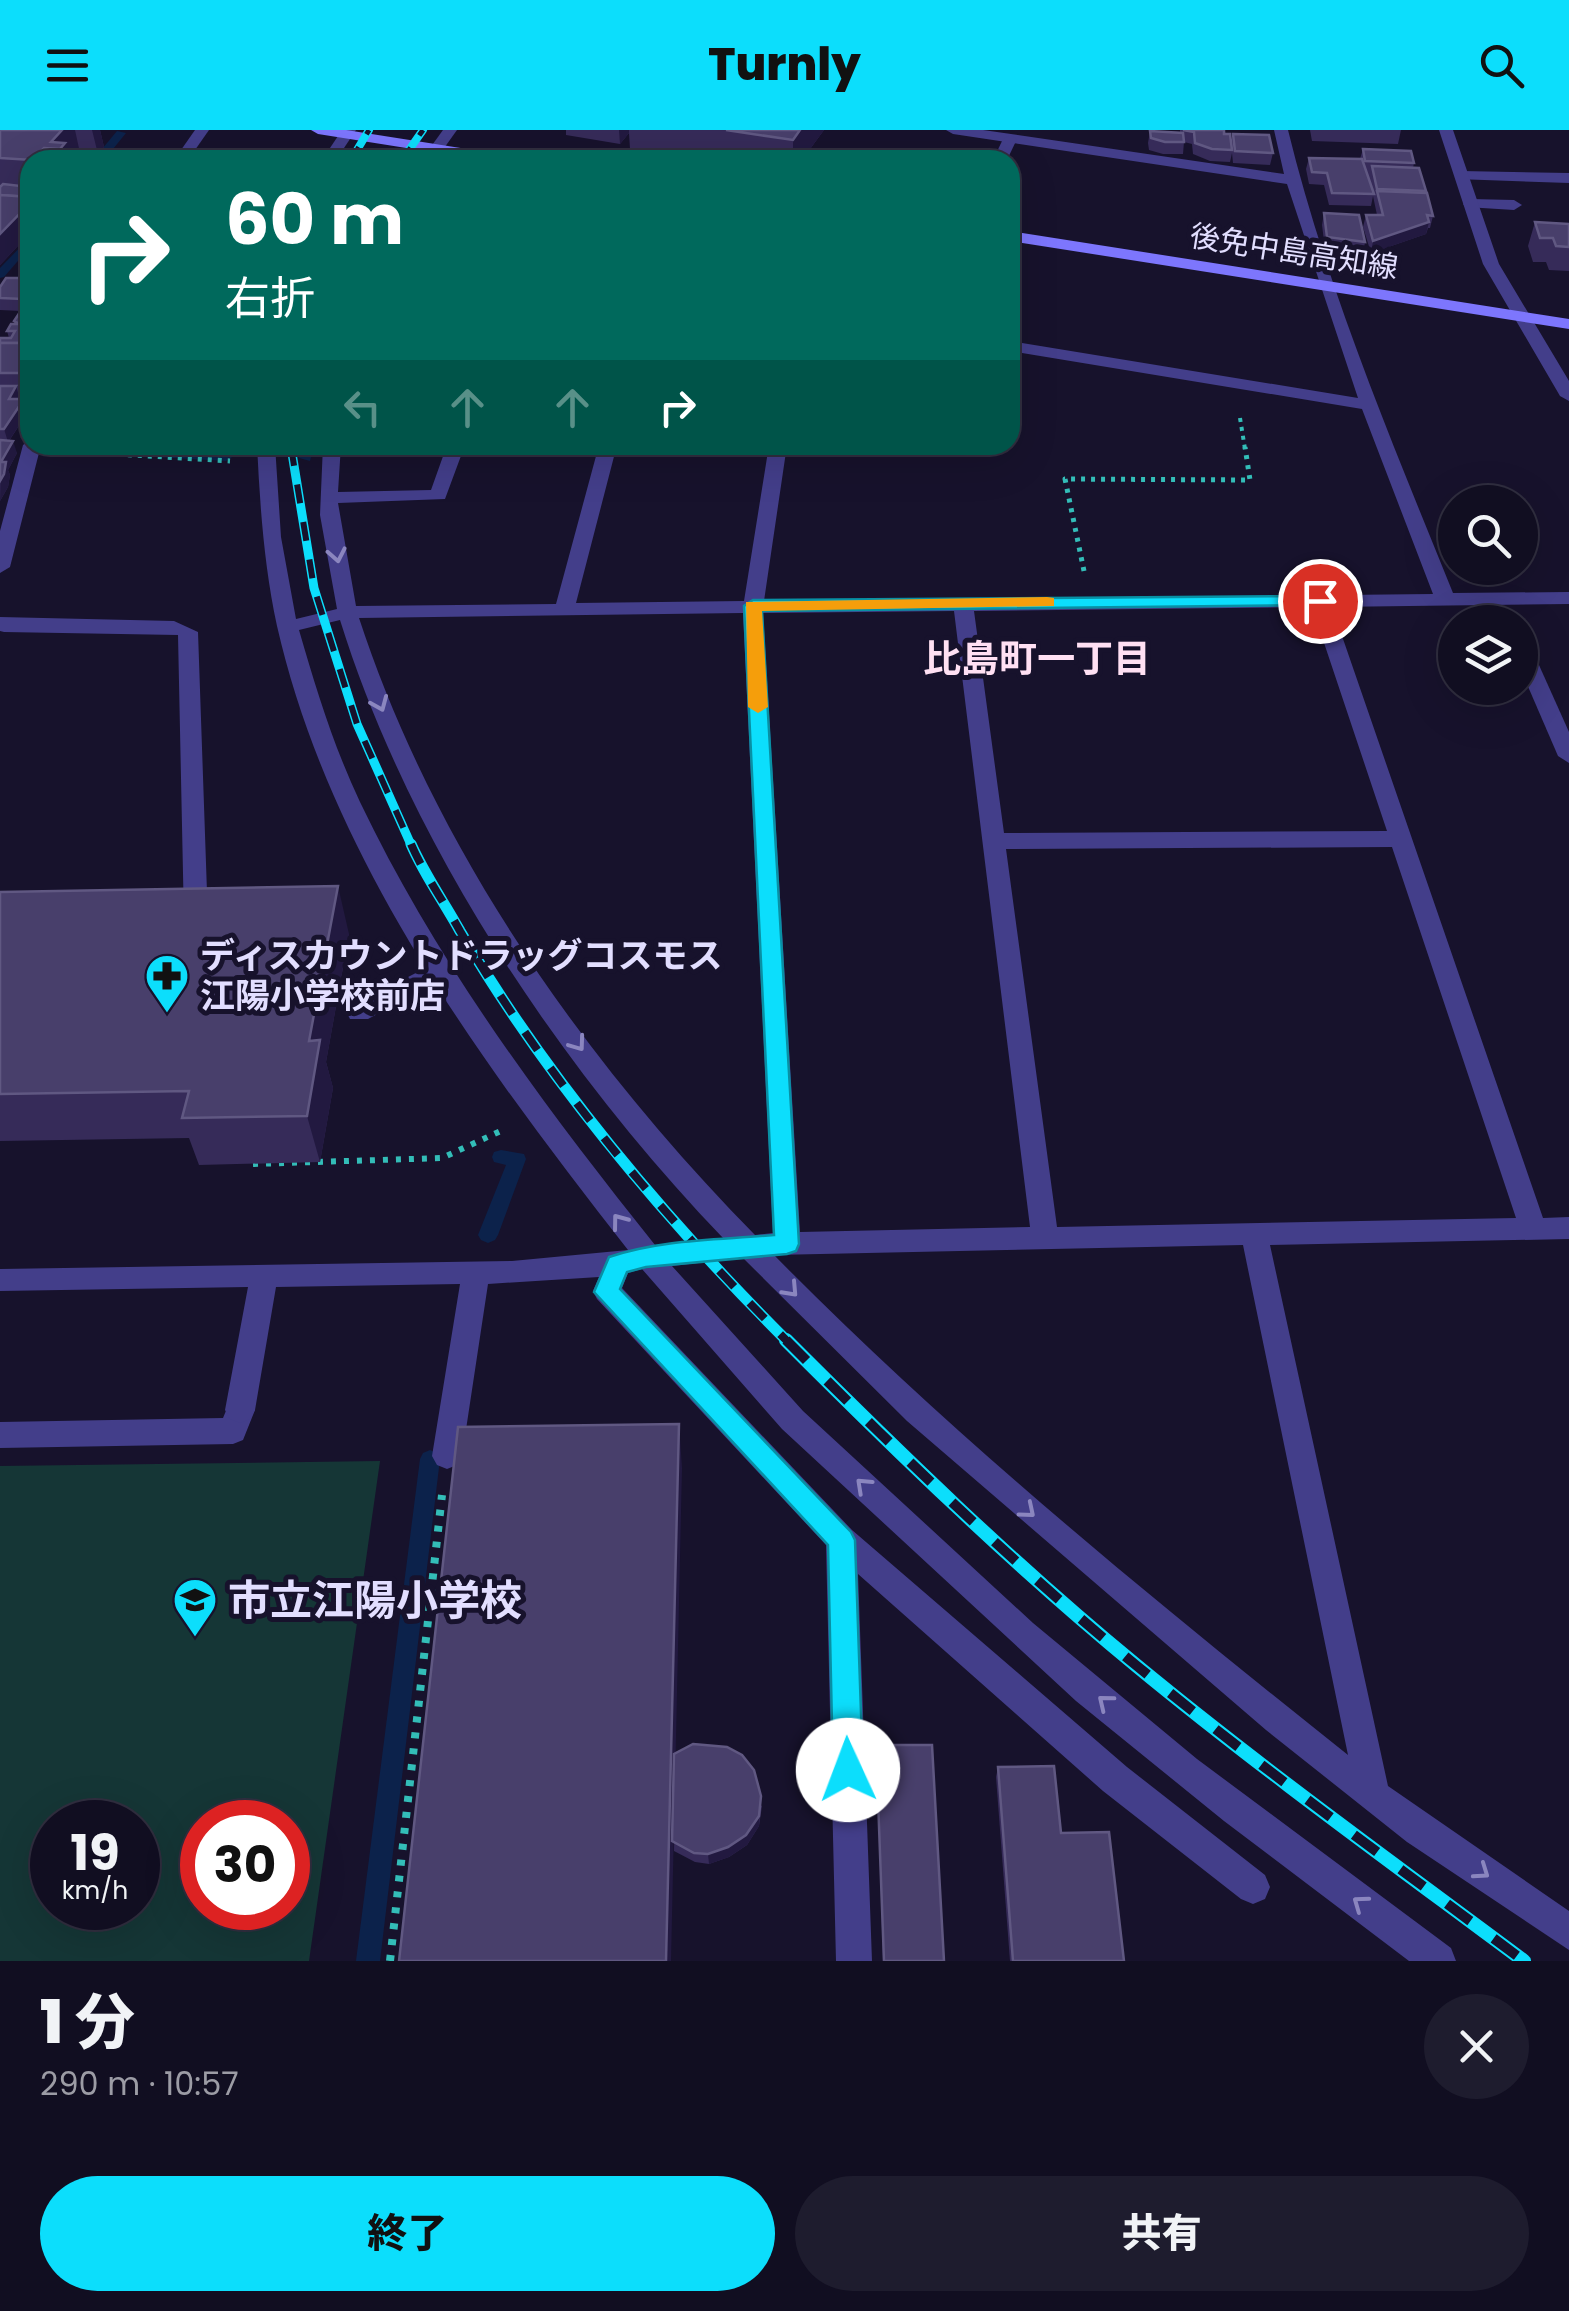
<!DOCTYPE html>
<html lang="ja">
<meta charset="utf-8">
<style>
body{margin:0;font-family:Poppins,"Noto Sans JP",sans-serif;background:#1e1c2e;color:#f1f3f6;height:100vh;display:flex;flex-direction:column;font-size:38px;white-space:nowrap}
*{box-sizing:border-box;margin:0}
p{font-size:32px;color:#9c9ca5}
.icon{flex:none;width:55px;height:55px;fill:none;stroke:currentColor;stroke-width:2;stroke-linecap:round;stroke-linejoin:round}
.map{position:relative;height:1831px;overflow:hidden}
.sheet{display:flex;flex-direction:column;background:#110e21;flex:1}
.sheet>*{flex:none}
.top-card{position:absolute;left:20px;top:20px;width:1000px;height:305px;border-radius:30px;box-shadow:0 10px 40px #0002,0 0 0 2px #302e3f;background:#00695c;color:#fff;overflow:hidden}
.controls{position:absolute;left:1438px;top:355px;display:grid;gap:20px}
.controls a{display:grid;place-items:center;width:100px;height:100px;border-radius:50%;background:#110e21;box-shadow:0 10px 40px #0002,0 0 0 2px #302e3f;font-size:50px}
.speed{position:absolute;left:30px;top:1670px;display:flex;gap:20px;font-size:50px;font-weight:700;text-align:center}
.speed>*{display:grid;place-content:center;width:130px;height:130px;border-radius:50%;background:#110e21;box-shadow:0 10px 40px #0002,0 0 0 2px #302e3f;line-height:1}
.speed small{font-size:25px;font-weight:400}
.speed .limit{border:15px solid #d22;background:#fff;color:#111}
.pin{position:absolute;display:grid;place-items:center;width:85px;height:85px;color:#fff;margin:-42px;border:5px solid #fff;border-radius:50%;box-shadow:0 2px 10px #0007}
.me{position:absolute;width:110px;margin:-55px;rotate:358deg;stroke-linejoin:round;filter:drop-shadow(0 0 8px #0008)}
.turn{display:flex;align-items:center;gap:35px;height:210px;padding:0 40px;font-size:45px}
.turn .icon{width:130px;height:130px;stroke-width:2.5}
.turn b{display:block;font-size:70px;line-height:85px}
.lanes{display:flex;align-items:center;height:95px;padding:0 40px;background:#0003;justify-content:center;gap:50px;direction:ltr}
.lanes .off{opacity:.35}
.round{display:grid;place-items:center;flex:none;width:105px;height:105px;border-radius:52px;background:#1e1c2e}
.overview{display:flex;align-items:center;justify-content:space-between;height:170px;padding:0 40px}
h1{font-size:60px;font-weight:800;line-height:75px}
.primary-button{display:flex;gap:20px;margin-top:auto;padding:20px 40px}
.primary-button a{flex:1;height:115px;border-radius:60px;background:#0cdefc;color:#111;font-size:40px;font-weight:800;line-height:115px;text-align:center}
.primary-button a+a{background:#1e1c2e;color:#f1f3f6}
header{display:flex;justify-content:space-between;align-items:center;height:130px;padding:0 40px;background:#0cdefc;color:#111;font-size:45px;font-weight:800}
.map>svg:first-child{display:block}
.green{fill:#153636;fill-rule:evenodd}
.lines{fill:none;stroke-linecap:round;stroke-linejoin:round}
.stream{fill:#0c224b;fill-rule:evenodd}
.path-far3{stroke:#33bdb8;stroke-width:4;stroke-dasharray:4 5;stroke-linecap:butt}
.path-far2{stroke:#33bdb8;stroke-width:5;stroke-dasharray:4 6;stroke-linecap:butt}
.path-far1{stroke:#33bdb8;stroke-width:6;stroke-dasharray:5 8;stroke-linecap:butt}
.path{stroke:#33bdb8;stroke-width:8;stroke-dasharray:6 10;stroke-linecap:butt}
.service{fill:#433e8a;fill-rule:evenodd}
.minor{fill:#433e8a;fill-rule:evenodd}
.tertiary{fill:#433e8a;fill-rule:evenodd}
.secondary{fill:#7d76fd;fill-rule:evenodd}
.rail-far3-casing{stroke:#0cdefc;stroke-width:8}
.rail-far2-casing{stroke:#0cdefc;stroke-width:9}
.rail-far1-casing{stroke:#0cdefc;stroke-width:11}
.rail-casing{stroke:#0cdefc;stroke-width:14}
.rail-far3{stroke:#17122c;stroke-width:5;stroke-dasharray:15;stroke-linecap:butt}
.rail-far2{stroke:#17122c;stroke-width:6;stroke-dasharray:19;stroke-linecap:butt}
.rail-far1{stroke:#17122c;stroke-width:8;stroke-dasharray:22;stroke-linecap:butt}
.rail{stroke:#17122c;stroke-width:10;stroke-dasharray:29;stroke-linecap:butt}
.wall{fill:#362b59}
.shaded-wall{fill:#221940}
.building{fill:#483f6b;stroke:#605882;stroke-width:2.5}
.oneway{stroke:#8b86bf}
.route{fill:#0cdefc;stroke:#0890a4;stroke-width:2.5}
.slow{fill:#f59e0b}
.labels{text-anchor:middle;stroke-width:10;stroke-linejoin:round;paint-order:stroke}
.far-street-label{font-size:30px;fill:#e2deff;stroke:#17122c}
.poi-label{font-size:35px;font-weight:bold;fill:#e2deff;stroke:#17122c;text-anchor:start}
.neighbourhood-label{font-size:38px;font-weight:bold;fill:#ffe0f3;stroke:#17122c}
.near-poi-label{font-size:42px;font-weight:bold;fill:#e2deff;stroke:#17122c;text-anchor:start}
</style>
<header><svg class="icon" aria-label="menu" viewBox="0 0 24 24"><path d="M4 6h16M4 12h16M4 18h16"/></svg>Turnly<svg class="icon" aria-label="search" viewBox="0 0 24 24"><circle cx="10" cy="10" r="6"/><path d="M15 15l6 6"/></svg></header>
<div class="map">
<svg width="1569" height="1831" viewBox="0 0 1569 1831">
<rect width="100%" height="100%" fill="#17122c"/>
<path class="green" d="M380 1331 309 1831H0V1336ZM52 1692H138V1778H52ZM202 1692H288V1778H202Z"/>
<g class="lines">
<g class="stream">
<polygon points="117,1 126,3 104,30 93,30"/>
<polygon points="30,107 30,117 4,147 0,148 0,138"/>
<polygon points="63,315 226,323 232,327 226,331 68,322 63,321"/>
<polygon points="302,315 314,315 310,331 299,328"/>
<polygon points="501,1020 524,1024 526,1029 498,1105 495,1110 488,1113 481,1110 478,1105 506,1035 494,1032 492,1027 494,1022"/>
<polygon points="430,1320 437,1323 440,1329 380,1831 356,1831 420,1329 423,1323"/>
</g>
<polyline class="path-far3" points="1240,288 1245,319"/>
<g class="path-far2">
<polyline points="68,321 230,331"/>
<polyline points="1084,441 1065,349 1250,350 1245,317"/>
</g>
<polyline class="path-far1" points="253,1034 442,1028 505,999"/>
<polyline class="path" points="390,1831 442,1365"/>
<g class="service">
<polygon points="1471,69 1514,70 1522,75 1514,80 1466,77 1463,74"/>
<polygon points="439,831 451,840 448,846 368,889 350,889 347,883 350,877"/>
<polygon points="240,1267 250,1271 255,1280 243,1310 233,1314 0,1318 0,1292 223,1288 230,1271"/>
</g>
<g class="minor">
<polygon points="195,0 209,0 188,30 174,30"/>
<polygon points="342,0 356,0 336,30 322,30"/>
<polygon points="443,0 457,0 442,21 432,21 430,18"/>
<path d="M946 0H983L1284 44 1274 0H1288C1327 159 1392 312 1453 463L1569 462V474L1332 477 1543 1088 1569 1087V1109L1270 1115 1388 1656 1569 1781V1820L1407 1712 1266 1600 907 1291 743 1128 672 1136 803 1281 1033 1493 1197 1629 1451 1818 1456 1831H1409L1224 1691 1076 1571 782 1299 642 1139 628 1143 622 1158 852 1400 1127 1637 1265 1745 1270 1757 1265 1769 1253 1774 1241 1769 1103 1661 858 1444 872 1831H836L826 1415 597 1169 593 1161 599 1147 488 1154 462 1326 457 1335 447 1339 437 1335 432 1326 460 1154 276 1157 255 1280 250 1289 240 1293 230 1289 225 1280 248 1157 0 1161V1139L512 1131 628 1120C483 935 330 729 277 496 264 436 260 376 257 315H275L281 407 296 489 337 479 320 385 323 315H341L338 362 431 360 447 315H465L445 369 338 373 356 476 556 474 599 315H617L576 473 744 471 769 315H787L764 471 1433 464 1362 279 1010 221V211L1358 268 1287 54 953 4ZM1312 477 1387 701 1004 703 974 481ZM954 481 1030 1097 800 1102 763 483ZM743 483 773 1103 755 1105C585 932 435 720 359 488ZM340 490C410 715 561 939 723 1108L655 1115C544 976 437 833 360 672 334 617 316 559 299 500ZM1392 717 1516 1088 1057 1097 1006 719ZM1243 1115 1348 1625C1150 1467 952 1306 774 1125Z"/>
<polygon points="1461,41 1569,43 1569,53 1456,49 1456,43"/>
<polygon points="30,310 30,315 41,315 10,437 0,443 0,401 23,315"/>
<polygon points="0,487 174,491 198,502 208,791 204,797 188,797 184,791 178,505 4,502 0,501"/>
<polygon points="1520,509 1530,515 1569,602 1569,633 1558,626 1520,538"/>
</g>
<g class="tertiary">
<polygon points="1439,0 1453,0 1499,134 1569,251 1569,271 1560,266 1483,134"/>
<polygon points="1010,5 1017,9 1007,30 993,30 1003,9"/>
</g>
<g class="secondary">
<polygon points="311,0 346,0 511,26 518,30 482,30 318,4"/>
<polygon points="1010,101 1569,189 1569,199 1010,111"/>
</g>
<defs>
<g id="rail-far3">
<polyline points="351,30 369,0"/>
<polyline points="402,30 423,0"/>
<polyline points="291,315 292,319"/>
</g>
<polyline id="rail-far2" points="291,317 314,458 357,594 412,717"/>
<path id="rail-far1" d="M411 714C424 744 444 772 460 801 549 952 665 1089 789 1213"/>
<path id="rail" d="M786 1210C899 1323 1014 1435 1137 1536 1262 1639 1394 1734 1524 1831"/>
</defs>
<use href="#rail-far3" class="rail-far3-casing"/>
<use href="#rail-far2" class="rail-far2-casing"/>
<use href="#rail-far1" class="rail-far1-casing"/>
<use href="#rail" class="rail-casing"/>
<use href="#rail-far3" class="rail-far3"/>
<use href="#rail-far2" class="rail-far2"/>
<use href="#rail-far1" class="rail-far1"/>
<use href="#rail" class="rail"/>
</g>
<g class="wall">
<polygon points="0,0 100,0 104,17 98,24 80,23 74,30 30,30 30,103 0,135"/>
<polygon points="566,0 824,0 802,30 706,30 630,19 629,3 620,14 566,5"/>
<polygon points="1180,0 1224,0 1231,13 1233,4 1273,23 1270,35 1233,33 1232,23 1230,32 1210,31 1193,24 1192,14 1184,12 1183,24 1163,24 1149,20 1148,13 1150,1 1180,2"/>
<polygon points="1310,0 1401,0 1398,14 1312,11"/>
<polygon points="1363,19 1414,33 1413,38 1426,61 1433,86 1430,98 1428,98 1426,104 1371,123 1363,97 1366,85 1377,85 1373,66 1371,76 1329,75 1324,55 1309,54 1306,39 1309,28 1360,29"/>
<polygon points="1324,83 1365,112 1363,124 1325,119 1322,95"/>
<polygon points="1535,92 1569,94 1569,141 1549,140 1546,132 1533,132 1528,116"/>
<polygon points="30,148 30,268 19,268 28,282 9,311 17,323 8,340 10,345 8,357 0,371 0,208 9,208 7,201 15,194 14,191 21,181 0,180 0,168"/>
<polygon points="0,762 349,804 326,932 333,958 320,1032 199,1035 189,1008 0,1011"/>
<polygon points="682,1338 676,1623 762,1676 759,1696 747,1715 729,1727 709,1734 695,1732 674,1721"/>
<polygon points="876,1615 944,1831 883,1831"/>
<polygon points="998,1637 1061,1703 1124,1831 1010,1831 996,1647"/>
</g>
<g class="shaded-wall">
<polygon points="62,0 75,0 80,23 74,30 63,30 60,19 51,12"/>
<polygon points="92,0 100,0 104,17 98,24"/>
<polygon points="619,0 629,0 629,3 620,14"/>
<polygon points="800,0 824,0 802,30 793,30 793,10"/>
<polygon points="44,18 48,30 32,30"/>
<polygon points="30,73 30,103 0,135 0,104"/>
<polygon points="1429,92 1426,104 1371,123 1373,111"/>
<polygon points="30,157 30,175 26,181 23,169"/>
<polygon points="16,256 20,269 9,269"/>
<polygon points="24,269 28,282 8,312 4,299"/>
<polygon points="13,311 17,323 8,340 10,345 8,357 0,371 1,332"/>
<polygon points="338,756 349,804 326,932 333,958 320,1032 307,986 309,911"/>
<polygon points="679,1294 682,1338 671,1831 666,1831"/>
<polygon points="761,1666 759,1696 747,1715 729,1727 709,1734 708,1724"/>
</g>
<g class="building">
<polygon points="0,0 62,0 51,12 65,13 60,19 44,18 32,30 0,28"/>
<polygon points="726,0 800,0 793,10"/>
<polygon points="1183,0 1224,0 1224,4 1230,4 1232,20 1212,19 1195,13 1194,2"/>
<polygon points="1150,1 1183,3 1184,12 1165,12 1151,8"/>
<polygon points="1233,4 1269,5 1273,23 1235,21"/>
<polygon points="1363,19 1411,21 1414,33 1365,31"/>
<polygon points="1309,28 1362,29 1374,64 1332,63 1327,43 1312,42"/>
<polygon points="1372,36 1419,38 1426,61 1377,59"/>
<polygon points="3,54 30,57 30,67 0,65 0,57"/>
<polygon points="1377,61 1427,63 1433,86 1427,85 1429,92 1373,111 1366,85 1383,85"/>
<polygon points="0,65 30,67 30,73 0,104"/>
<polygon points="1324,83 1359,85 1365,112 1327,107"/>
<polygon points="1535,92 1569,94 1569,117 1556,116 1553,108 1540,108"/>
<polygon points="6,148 30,148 30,157 23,169 0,168 0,157"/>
<polygon points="28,170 30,170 30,213 0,213 0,208 11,208 15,201 7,201 11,194 20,194 14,191"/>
<polygon points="0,213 30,213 29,243 0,243"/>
<polygon points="0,256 16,256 9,269 24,269 4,299 0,299"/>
<polygon points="0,310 13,311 1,332 6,332 4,344 0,351"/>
<polygon points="338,756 309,911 320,910 307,986 182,988 189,961 0,964 0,762"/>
<polygon points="679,1294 666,1831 399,1831 458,1297"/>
<polygon points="693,1614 727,1617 742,1625 754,1640 761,1666 759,1686 746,1705 728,1717 708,1724 694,1723 672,1711 674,1624"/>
<polygon points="876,1615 932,1615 944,1831 884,1831"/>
<polygon points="1054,1636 1061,1703 1109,1702 1124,1831 1013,1831 998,1637"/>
</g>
<defs><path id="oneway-chevron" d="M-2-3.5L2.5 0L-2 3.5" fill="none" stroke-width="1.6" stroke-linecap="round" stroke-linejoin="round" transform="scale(2.5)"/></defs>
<g class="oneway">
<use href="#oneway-chevron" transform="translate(337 425) rotate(79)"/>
<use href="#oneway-chevron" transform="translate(380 574) rotate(67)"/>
<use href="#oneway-chevron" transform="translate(578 914) rotate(54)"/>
<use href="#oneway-chevron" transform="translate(619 1091) rotate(-127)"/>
<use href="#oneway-chevron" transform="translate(791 1160) rotate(47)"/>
<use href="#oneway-chevron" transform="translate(863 1355) rotate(-137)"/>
<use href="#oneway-chevron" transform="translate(1028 1381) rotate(40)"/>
<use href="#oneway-chevron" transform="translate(1105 1572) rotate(-141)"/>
<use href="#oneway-chevron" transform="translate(1482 1742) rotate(35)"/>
<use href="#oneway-chevron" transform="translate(1360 1773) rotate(-144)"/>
</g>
<path class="route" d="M1320 466 1326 467V475L762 481 799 1114 796 1121 787 1124 646 1137 627 1142 620 1159 851 1402 855 1410 863 1640 859 1650 848 1655 838 1650 833 1640 828 1415 594 1162 609 1127C661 1109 720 1110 774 1105L744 476 753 470Z"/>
<polygon class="slow" points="1047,467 1054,468 1054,476 762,481 768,577 758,583 748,577 746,472"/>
<defs>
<symbol id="pharmacy-pin" viewBox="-11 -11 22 30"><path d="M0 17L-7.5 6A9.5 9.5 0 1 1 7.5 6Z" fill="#0cdefc" stroke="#17122c"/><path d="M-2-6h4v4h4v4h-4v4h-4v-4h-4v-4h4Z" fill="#111"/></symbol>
<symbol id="school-pin" viewBox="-11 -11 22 30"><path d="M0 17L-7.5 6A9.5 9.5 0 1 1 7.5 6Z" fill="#0cdefc" stroke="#17122c"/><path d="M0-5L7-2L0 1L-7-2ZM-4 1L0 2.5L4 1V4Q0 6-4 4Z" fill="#111"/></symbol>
</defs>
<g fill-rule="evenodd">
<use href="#pharmacy-pin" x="142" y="821" width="50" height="68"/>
<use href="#school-pin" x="170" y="1445" width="50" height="68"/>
</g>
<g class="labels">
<g class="far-street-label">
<text transform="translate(1294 122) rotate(9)" y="10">後免中島高知線</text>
</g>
<g class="poi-label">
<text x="200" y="838">ディスカウントドラッグコスモス<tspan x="200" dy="40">江陽小学校前店</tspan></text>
</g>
<g class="neighbourhood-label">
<text x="1037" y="542">比島町一丁目</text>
</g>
<g class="near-poi-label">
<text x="228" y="1485">市立江陽小学校</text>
</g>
</g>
</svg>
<div class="controls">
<a><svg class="icon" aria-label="search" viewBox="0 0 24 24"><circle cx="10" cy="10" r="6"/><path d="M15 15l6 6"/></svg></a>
<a><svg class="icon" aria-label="layers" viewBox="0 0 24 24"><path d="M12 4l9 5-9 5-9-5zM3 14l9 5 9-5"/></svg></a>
</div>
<div class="speed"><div>19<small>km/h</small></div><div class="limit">30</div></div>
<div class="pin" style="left:1320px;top:471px;background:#d93025"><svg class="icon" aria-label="arrive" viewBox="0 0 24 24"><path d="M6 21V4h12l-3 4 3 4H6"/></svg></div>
<svg class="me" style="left:848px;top:1640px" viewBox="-20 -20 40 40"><circle r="19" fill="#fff"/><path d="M0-13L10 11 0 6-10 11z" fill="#0cdefc"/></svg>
<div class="top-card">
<div class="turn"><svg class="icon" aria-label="right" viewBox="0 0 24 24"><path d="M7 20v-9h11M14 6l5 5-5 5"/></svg><div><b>60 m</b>右折</div></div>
<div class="lanes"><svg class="icon off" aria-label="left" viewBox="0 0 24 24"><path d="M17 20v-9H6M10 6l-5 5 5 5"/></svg><svg class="icon off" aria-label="ahead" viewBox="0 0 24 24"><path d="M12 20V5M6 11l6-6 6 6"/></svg><svg class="icon off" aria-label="ahead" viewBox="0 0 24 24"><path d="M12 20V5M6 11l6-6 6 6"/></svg><svg class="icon" aria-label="right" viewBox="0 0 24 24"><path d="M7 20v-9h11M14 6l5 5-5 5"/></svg></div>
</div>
</div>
<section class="sheet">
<div class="overview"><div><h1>1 分</h1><p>290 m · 10:57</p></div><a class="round"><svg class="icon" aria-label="close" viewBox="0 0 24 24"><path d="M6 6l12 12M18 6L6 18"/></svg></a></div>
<div class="primary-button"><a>終了</a><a>共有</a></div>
</section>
